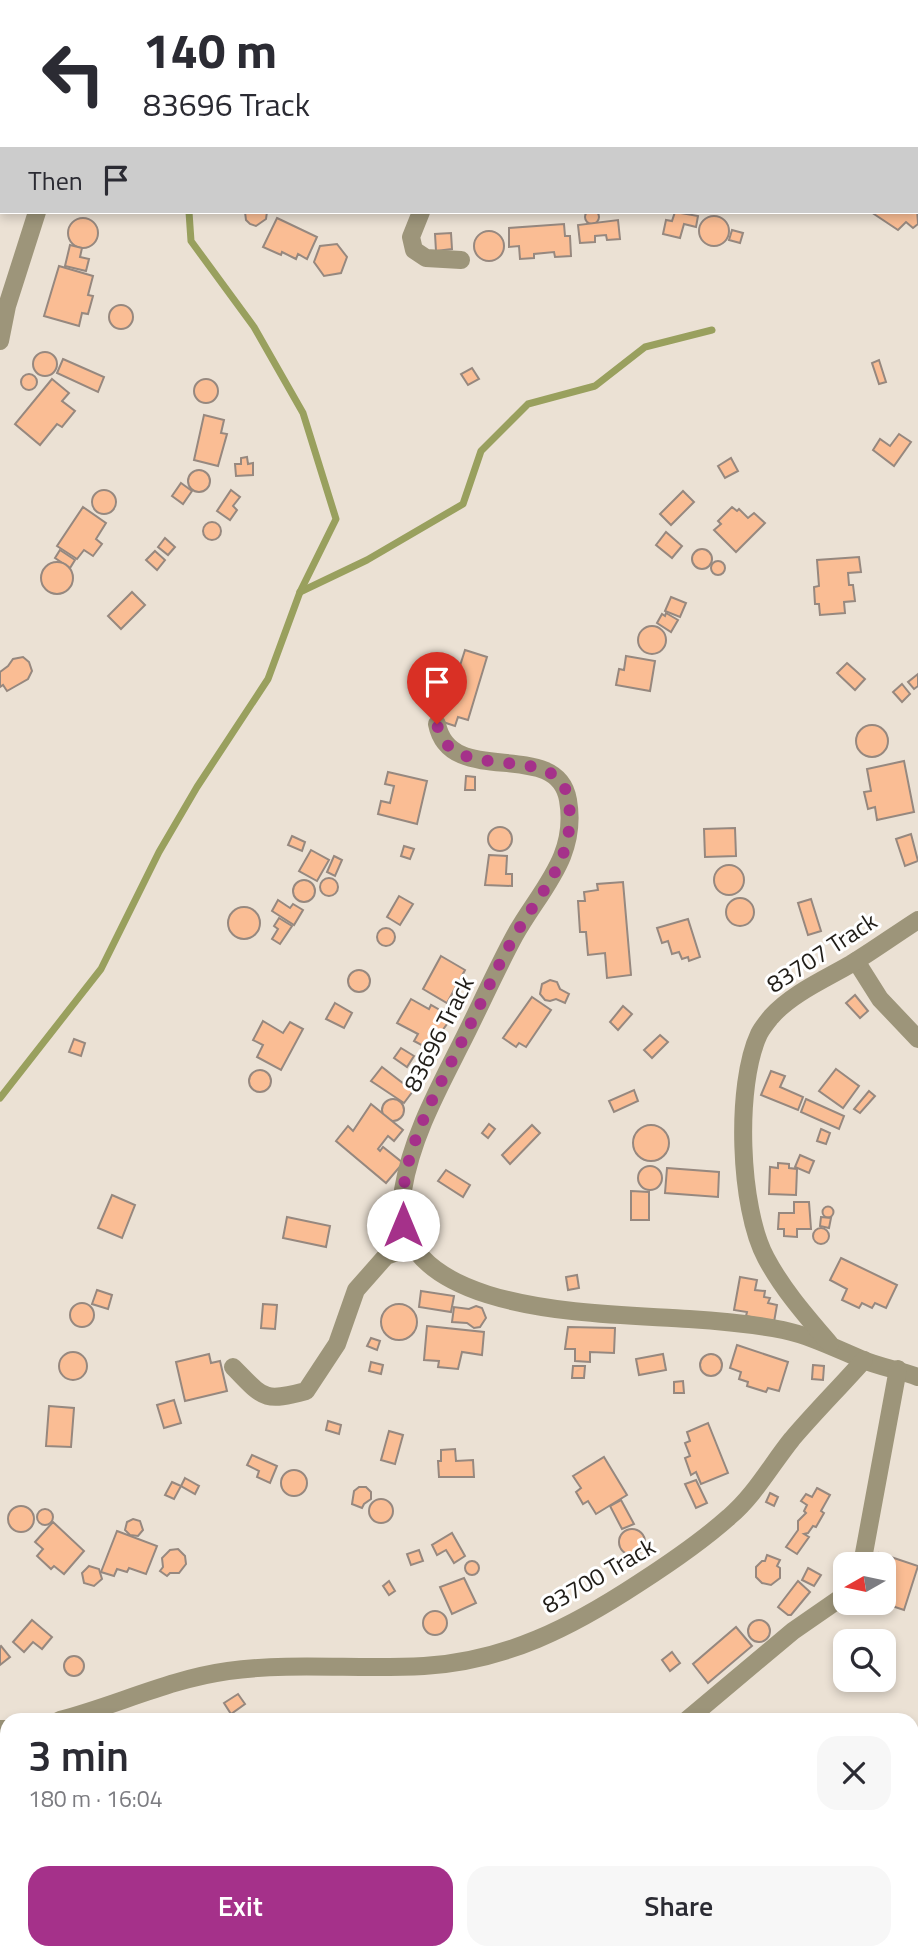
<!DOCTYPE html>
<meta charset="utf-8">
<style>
body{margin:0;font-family:"Titillium Web",sans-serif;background:#f7f7f7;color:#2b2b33;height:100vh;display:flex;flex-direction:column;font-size:26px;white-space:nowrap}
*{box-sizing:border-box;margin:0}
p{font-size:23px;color:#7c7c81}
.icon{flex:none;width:38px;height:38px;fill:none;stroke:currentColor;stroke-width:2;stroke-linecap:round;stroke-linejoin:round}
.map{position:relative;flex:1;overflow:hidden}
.side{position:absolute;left:0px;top:1713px;width:919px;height:247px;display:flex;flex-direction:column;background:#fff;border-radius:21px 21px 0 0;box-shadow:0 4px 10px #0003}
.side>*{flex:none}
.banner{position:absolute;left:0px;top:0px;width:919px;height:214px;box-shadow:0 4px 10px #0003;background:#fff;color:#2b2b33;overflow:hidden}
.needle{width:46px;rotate:261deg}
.controls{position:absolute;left:833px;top:1552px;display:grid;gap:14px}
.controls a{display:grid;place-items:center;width:63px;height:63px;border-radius:14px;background:#fff;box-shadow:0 4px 10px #0003;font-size:35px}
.pin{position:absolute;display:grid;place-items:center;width:60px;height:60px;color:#fff;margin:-72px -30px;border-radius:50% 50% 50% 0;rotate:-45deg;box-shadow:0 0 7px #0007}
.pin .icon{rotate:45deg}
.me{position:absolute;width:77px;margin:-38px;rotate:0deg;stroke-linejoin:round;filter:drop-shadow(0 0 5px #0008)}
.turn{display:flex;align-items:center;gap:24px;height:147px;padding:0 28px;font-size:32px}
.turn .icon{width:91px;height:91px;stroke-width:2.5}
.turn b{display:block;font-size:49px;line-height:60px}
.then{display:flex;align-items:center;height:66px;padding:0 28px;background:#0003;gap:14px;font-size:26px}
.round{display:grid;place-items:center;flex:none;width:74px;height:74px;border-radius:21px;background:#f7f7f7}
.headline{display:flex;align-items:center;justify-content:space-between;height:119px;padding:0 28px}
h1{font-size:42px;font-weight:600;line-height:52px}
.button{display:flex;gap:14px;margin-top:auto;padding:14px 28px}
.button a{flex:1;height:80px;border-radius:21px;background:#a5318a;color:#fff;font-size:28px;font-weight:600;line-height:80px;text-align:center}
.button a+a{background:#f7f7f7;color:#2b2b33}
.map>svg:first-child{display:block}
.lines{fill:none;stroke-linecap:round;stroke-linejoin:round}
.stream{stroke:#99a05e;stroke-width:7}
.building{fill:#fabd94;stroke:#96887f;stroke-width:2}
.minor{stroke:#9d957a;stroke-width:18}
.route{stroke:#a5318a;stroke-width:12;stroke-dasharray:0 21.6}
.labels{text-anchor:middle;stroke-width:6;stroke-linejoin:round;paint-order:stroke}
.street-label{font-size:24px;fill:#201d18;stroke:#fff}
</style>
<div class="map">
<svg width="918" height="1959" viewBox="0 0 918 1959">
<rect width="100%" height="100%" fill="#ebe1d4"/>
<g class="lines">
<g class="stream">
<polyline points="300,592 367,560 463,504 481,451 528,404 595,386 645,347 712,330"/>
<polyline points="0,1098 101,969 159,852 197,787 268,679 300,592 336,519 303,413 254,327 191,241 189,212"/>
</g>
</g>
<g class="building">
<polygon points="917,209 918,224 913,228 906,222 898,230 871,212 917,212"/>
<circle cx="592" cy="217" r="7"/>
<polygon points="245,212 267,212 266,219 256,226 250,224 246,220"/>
<polygon points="675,212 698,216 696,227 684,224 680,238 663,234 666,220 672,221"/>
<circle cx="714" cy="231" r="15"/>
<polygon points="277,218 317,237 307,259 298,254 296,259 282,252 281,255 263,247"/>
<circle cx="83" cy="233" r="15"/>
<polygon points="618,220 620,239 607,240 606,235 595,236 595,242 580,243 578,225"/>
<polygon points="564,224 565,236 570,236 571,256 555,257 554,252 534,254 534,258 520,259 519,246 509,247 509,228"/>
<polygon points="732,230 743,233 740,243 729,240"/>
<circle cx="489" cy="246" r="15"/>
<polygon points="451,233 452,249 436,251 435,234"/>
<polygon points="337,244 347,257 341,273 324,276 314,262 320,246"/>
<polygon points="70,245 82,248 80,257 89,259 86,271 65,266"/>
<polygon points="59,266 93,276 88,295 93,296 88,314 82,313 79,326 44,316"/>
<circle cx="121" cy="317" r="12"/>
<circle cx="45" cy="364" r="12"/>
<polygon points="63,359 104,377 98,392 57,373"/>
<polygon points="879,360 886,382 879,384 872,363"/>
<polygon points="472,368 479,379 468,385 461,374"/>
<circle cx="29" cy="382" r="8"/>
<polygon points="52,379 69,393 62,401 75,411 62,427 57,424 40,445 15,424"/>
<circle cx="206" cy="391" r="12"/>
<polygon points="204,415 224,420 221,433 227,434 218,466 194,460"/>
<polygon points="899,434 911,442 894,466 873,450 880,439 890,446"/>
<polygon points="247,457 248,464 253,463 253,475 236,476 235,464 241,464 241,458"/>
<polygon points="731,458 738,471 725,478 718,466"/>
<circle cx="199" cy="481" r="11"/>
<polygon points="181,483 192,491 183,504 172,496"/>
<circle cx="104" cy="502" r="12"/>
<polygon points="231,490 240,497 233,506 237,510 230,520 217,511"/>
<polygon points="683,491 694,502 671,525 660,514"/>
<polygon points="83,507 106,523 96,539 102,544 93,556 84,550 77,559 57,546"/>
<polygon points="732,507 737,511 739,509 748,518 754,513 765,523 736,552 714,530 721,524 718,521"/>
<circle cx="212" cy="531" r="9"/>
<polygon points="666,532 682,546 672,558 656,545"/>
<polygon points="165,538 175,547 168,555 158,547"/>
<circle cx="702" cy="559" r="10"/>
<polygon points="60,550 75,560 70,568 55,558"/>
<polygon points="155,551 165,560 157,570 146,560"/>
<polygon points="859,557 861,572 848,573 849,585 853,585 855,601 844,602 845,613 820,615 819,604 815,604 814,587 819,586 817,560"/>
<circle cx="718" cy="568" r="7"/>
<circle cx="57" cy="578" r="16"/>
<polygon points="132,592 145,605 121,629 108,616"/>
<polygon points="671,597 686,603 680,617 665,611"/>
<polygon points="666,613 678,620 671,632 657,623 662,614 665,616"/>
<circle cx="652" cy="640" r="14"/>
<polygon points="465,650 487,657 468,720 458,717 455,726 440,721 450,687 445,686 450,669 458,672"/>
<polygon points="626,656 655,661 650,691 616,685 619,669 624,670"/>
<polygon points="23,657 29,662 32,671 28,679 7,691 3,685 0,687 0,672 8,666 13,659"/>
<polygon points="847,663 865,679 855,690 837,673"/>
<polygon points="918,674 918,686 914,689 908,682"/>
<polygon points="902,684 910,694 902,702 893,692"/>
<circle cx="872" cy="741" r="16"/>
<polygon points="904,761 914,812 877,820 875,807 868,809 864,792 871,791 867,769"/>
<polygon points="388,772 427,781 417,824 378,814 381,801 390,803 394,786 385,784"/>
<polygon points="466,776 475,777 475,790 465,790"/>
<circle cx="500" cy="839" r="12"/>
<polygon points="735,828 736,856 705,857 704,829"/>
<polygon points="911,834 918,861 905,866 896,839"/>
<polygon points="292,836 305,842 302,851 288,845"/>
<polygon points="404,846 414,849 410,859 401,856"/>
<polygon points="311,850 329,860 317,881 299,871"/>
<polygon points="489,855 507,856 506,874 512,874 512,886 485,885"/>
<polygon points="334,856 342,860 335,876 327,872"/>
<circle cx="729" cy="880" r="15"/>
<circle cx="329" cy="887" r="9"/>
<circle cx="304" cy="891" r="11"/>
<polygon points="623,882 631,975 607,978 605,953 588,955 586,932 580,932 578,901 585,901 584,892 598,890 597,884"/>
<polygon points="399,896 413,904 400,925 387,917"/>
<circle cx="740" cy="912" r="14"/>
<polygon points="811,899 821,931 808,935 798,903"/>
<polygon points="278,900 290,908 293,904 303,910 294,925 272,911"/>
<circle cx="244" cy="923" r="16"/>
<polygon points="279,918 292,926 280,944 272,939 278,929 274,926"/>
<polygon points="688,919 700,957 689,961 688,957 682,959 679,952 672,954 668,941 662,943 657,928"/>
<circle cx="386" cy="937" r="9"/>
<polygon points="441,956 465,970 447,1003 423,989"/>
<circle cx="359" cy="981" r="11"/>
<polygon points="550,980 557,982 560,989 569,994 565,1003 556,999 550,1001 545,1000 540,994 542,984"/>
<polygon points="855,995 868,1011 860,1018 846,1003"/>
<polygon points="532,997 551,1010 526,1047 519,1043 516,1047 503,1038"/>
<polygon points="411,999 429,1009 431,1005 452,1017 429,1049 414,1041 418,1034 397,1023"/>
<polygon points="335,1003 352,1013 344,1028 326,1019"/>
<polygon points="623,1006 632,1014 618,1030 610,1022"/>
<polygon points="263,1021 283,1033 290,1022 303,1029 281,1070 257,1057 263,1045 253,1040"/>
<polygon points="660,1035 668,1042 652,1058 644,1050"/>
<polygon points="74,1039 85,1043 81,1056 69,1052"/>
<polygon points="401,1048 414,1056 407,1067 394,1058"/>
<polygon points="382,1067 413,1091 404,1103 371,1081"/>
<polygon points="836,1069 859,1086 843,1108 819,1091"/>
<circle cx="260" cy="1081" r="11"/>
<polygon points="771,1071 785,1076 780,1087 803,1097 798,1110 761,1095"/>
<polygon points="634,1090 638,1101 614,1112 609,1101"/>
<polygon points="869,1091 875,1096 860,1113 854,1109"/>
<polygon points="806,1099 844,1116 839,1129 801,1112"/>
<circle cx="393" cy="1110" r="11"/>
<polygon points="371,1104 403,1130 394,1141 388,1136 378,1149 380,1151 383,1147 403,1163 386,1183 336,1141 348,1126 353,1131"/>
<polygon points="489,1124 495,1129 488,1138 482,1133"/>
<circle cx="651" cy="1143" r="18"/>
<polygon points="532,1125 540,1133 510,1164 502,1155"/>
<polygon points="821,1129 830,1133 826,1144 817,1141"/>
<polygon points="800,1155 814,1161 809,1173 795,1167"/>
<polygon points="778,1163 789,1164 789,1168 797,1169 796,1195 769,1194 770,1167 778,1168"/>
<circle cx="650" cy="1178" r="12"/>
<polygon points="667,1168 719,1172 718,1197 665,1193"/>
<polygon points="446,1170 470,1185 463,1197 438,1181"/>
<polygon points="631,1191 649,1192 649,1220 631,1220"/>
<polygon points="112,1195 135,1205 122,1238 98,1228"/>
<polygon points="794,1202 809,1202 811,1229 797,1229 797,1237 784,1236 784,1229 778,1229 779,1213 794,1213"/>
<circle cx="828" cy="1212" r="5.5"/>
<polygon points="287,1217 330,1226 326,1247 283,1238"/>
<polygon points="821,1217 831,1218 829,1228 820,1226"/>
<circle cx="821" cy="1236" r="8"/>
<polygon points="841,1258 897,1285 886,1308 875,1303 872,1308 862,1303 859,1308 842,1300 847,1289 830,1280"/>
<polygon points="577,1275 579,1288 568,1290 566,1277"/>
<polygon points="740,1277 757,1280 755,1290 765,1291 764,1297 770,1298 768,1303 777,1305 774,1322 746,1316 747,1312 734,1310"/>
<polygon points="97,1290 112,1295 108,1309 92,1304"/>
<polygon points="421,1291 454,1296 451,1312 419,1307"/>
<circle cx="82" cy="1315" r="12"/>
<polygon points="263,1304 277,1305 275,1329 261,1328"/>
<circle cx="399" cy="1322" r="18"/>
<polygon points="476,1306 482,1308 486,1318 480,1327 474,1328 467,1323 452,1322 454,1307 469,1309"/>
<polygon points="427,1326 484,1332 482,1355 462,1352 458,1369 438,1367 439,1361 424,1360"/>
<polygon points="568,1327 615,1328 614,1353 590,1352 590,1362 575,1361 575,1349 565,1349"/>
<polygon points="371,1338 380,1341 377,1350 367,1346"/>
<polygon points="737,1345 788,1362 779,1391 768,1388 766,1392 747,1386 748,1382 739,1379 741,1372 730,1368"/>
<circle cx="73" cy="1366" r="14"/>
<polygon points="209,1354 211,1363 220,1361 227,1391 185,1401 176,1362"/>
<polygon points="663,1354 666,1370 639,1375 636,1359"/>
<circle cx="711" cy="1365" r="11"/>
<polygon points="371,1362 383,1365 381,1374 369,1371"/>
<polygon points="813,1365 824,1366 823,1380 812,1379"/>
<polygon points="573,1366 585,1366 584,1378 572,1378"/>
<polygon points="683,1381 684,1393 674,1393 674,1382"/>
<polygon points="174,1400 181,1423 164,1428 157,1405"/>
<polygon points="49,1406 74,1408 71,1447 46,1446"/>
<polygon points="328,1421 341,1425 339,1434 326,1430"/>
<polygon points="708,1423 728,1473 701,1484 696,1472 691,1475 685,1458 690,1456 685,1443 690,1441 687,1432"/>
<polygon points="389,1431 403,1435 395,1464 381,1460"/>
<polygon points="455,1449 456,1461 473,1460 474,1477 439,1477 438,1461 441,1461 441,1450"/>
<polygon points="252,1455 277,1466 270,1483 257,1477 259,1471 247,1465"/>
<polygon points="604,1457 627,1495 596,1514 588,1501 583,1504 576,1492 581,1488 573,1476"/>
<circle cx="294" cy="1483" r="13"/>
<polygon points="185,1478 199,1486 195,1494 181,1486"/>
<polygon points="696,1480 707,1503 696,1508 685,1484"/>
<polygon points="172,1482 181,1486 174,1499 165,1495"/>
<polygon points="359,1487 366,1487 371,1492 371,1499 364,1504 362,1508 352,1504 354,1491"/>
<polygon points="817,1488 830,1495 821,1511 824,1513 816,1527 813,1526 808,1533 804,1534 809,1537 797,1554 786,1547 798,1530 798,1521 806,1513 804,1511 807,1505 801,1501 806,1494 812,1497"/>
<polygon points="770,1493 778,1497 774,1506 766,1502"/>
<circle cx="381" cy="1511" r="12"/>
<polygon points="621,1500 634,1524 622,1529 610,1506"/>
<circle cx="21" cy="1519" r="13"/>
<circle cx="45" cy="1517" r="8"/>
<polygon points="133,1519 140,1521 143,1530 138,1536 130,1535 125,1530 127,1522"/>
<polygon points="53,1522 84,1551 64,1574 54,1566 51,1569 37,1556 43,1549 35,1542"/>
<circle cx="632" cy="1542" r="13"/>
<polygon points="117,1531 157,1546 146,1574 129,1568 127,1572 117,1569 114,1576 101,1572"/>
<polygon points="452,1533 465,1556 454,1563 446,1550 437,1555 432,1545"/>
<polygon points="178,1549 185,1556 186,1564 179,1573 170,1573 167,1576 160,1571 163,1567 162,1558 170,1550"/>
<polygon points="419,1550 423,1561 411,1565 407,1554"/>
<polygon points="879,1553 918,1566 904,1610 883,1603 884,1564 875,1564"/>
<polygon points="767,1555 780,1560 777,1566 780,1568 780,1578 771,1585 762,1583 756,1577 756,1567 762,1561 765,1561"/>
<circle cx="472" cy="1568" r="7"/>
<polygon points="89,1566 99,1569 102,1579 94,1586 84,1583 82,1573"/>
<polygon points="808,1568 821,1575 814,1586 802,1580"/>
<polygon points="464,1578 476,1603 452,1614 440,1587"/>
<polygon points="389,1581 395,1591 389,1595 383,1586"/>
<polygon points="798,1581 810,1592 791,1615 788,1615 778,1607"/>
<circle cx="435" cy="1623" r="12"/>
<circle cx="759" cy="1631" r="11"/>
<polygon points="32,1620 52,1637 42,1649 33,1642 24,1652 13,1642"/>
<polygon points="736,1627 752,1646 708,1683 693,1664"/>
<polygon points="1,1646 10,1657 0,1665 0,1647"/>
<polygon points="672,1652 680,1663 670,1671 662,1660"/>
<circle cx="74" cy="1666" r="10"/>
<polygon points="238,1694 245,1704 231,1714 224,1703"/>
<polygon points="912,1934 917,1934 918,1955 904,1955 904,1959 890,1959 889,1953 912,1953"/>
<polygon points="215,1953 238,1953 247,1955 247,1959 213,1959"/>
<polygon points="743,1953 769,1953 769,1956 743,1958"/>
<polygon points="841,1953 856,1953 856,1958 841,1959"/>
</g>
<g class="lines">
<g class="minor">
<polyline points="275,0 277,2"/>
<polyline points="121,2 121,0"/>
<polyline points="917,193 918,194"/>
<polyline points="421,212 411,237 414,250 426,258 461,260"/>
<polyline points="0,341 7,306 37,212"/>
<path d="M437 724C450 790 557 736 568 800 578 857 540 890 515 935 497 968 482 1002 465 1036 440 1086 412 1135 403 1190 383 1318 609 1313 689 1319 719 1321 753 1324 783 1330 811 1336 835 1348 861 1359 879 1367 900 1370 918 1377"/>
<polyline points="856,961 880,999 918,1039"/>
<path d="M830 1344C807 1317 783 1290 766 1258 739 1208 735 1085 759 1034 762 1028 767 1022 771 1017 791 994 825 979 851 964 874 950 896 934 918 920"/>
<path d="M233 1367C263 1397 262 1403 306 1391L337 1344 356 1290 386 1256 413 1246"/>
<polyline points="862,1564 898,1369"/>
<path d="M60 1720C117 1705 170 1679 228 1671 295 1662 358 1670 424 1666 506 1661 572 1627 639 1583 670 1563 701 1542 729 1517 755 1495 771 1465 792 1439 815 1412 840 1387 864 1360"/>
<polyline points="687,1720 793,1631 845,1595"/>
<polyline points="0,1729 7,1729"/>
<polyline points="392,1953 396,1959"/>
<polyline points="734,1953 739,1959"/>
<polyline points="527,1959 543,1953"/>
</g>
</g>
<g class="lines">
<path class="route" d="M403 1225C396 1154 439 1089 469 1027 485 996 499 962 517 932 543 888 575 859 569 803 561 735 450 790 437 724"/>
</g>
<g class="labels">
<g class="street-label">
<text transform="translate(822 953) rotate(-33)" y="8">83707 Track</text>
<text transform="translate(439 1034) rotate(-63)" y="8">83696 Track</text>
<text transform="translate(599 1576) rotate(-30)" y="8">83700 Track</text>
</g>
</g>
</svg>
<div class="controls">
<a><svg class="needle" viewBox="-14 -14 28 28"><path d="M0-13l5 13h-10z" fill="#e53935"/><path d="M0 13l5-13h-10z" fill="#7c7c81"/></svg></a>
<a><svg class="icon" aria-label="search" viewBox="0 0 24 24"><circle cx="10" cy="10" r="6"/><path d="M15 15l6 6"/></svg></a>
</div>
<div class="pin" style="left:437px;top:724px;background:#d93025"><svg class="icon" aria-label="arrive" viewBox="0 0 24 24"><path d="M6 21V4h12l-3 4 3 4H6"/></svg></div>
<svg class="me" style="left:403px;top:1225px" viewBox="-20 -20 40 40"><circle r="19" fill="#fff"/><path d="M0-13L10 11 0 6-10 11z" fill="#a5318a"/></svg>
<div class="banner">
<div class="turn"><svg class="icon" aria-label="left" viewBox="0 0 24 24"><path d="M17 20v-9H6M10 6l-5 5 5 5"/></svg><div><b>140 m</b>83696 Track</div></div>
<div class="then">Then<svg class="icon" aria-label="arrive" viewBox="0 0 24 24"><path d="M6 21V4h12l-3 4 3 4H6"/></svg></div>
</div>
<section class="side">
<div class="headline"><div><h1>3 min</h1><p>180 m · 16:04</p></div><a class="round"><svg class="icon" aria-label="close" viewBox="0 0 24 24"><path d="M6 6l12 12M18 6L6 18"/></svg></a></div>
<div class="button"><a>Exit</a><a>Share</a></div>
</section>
</div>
